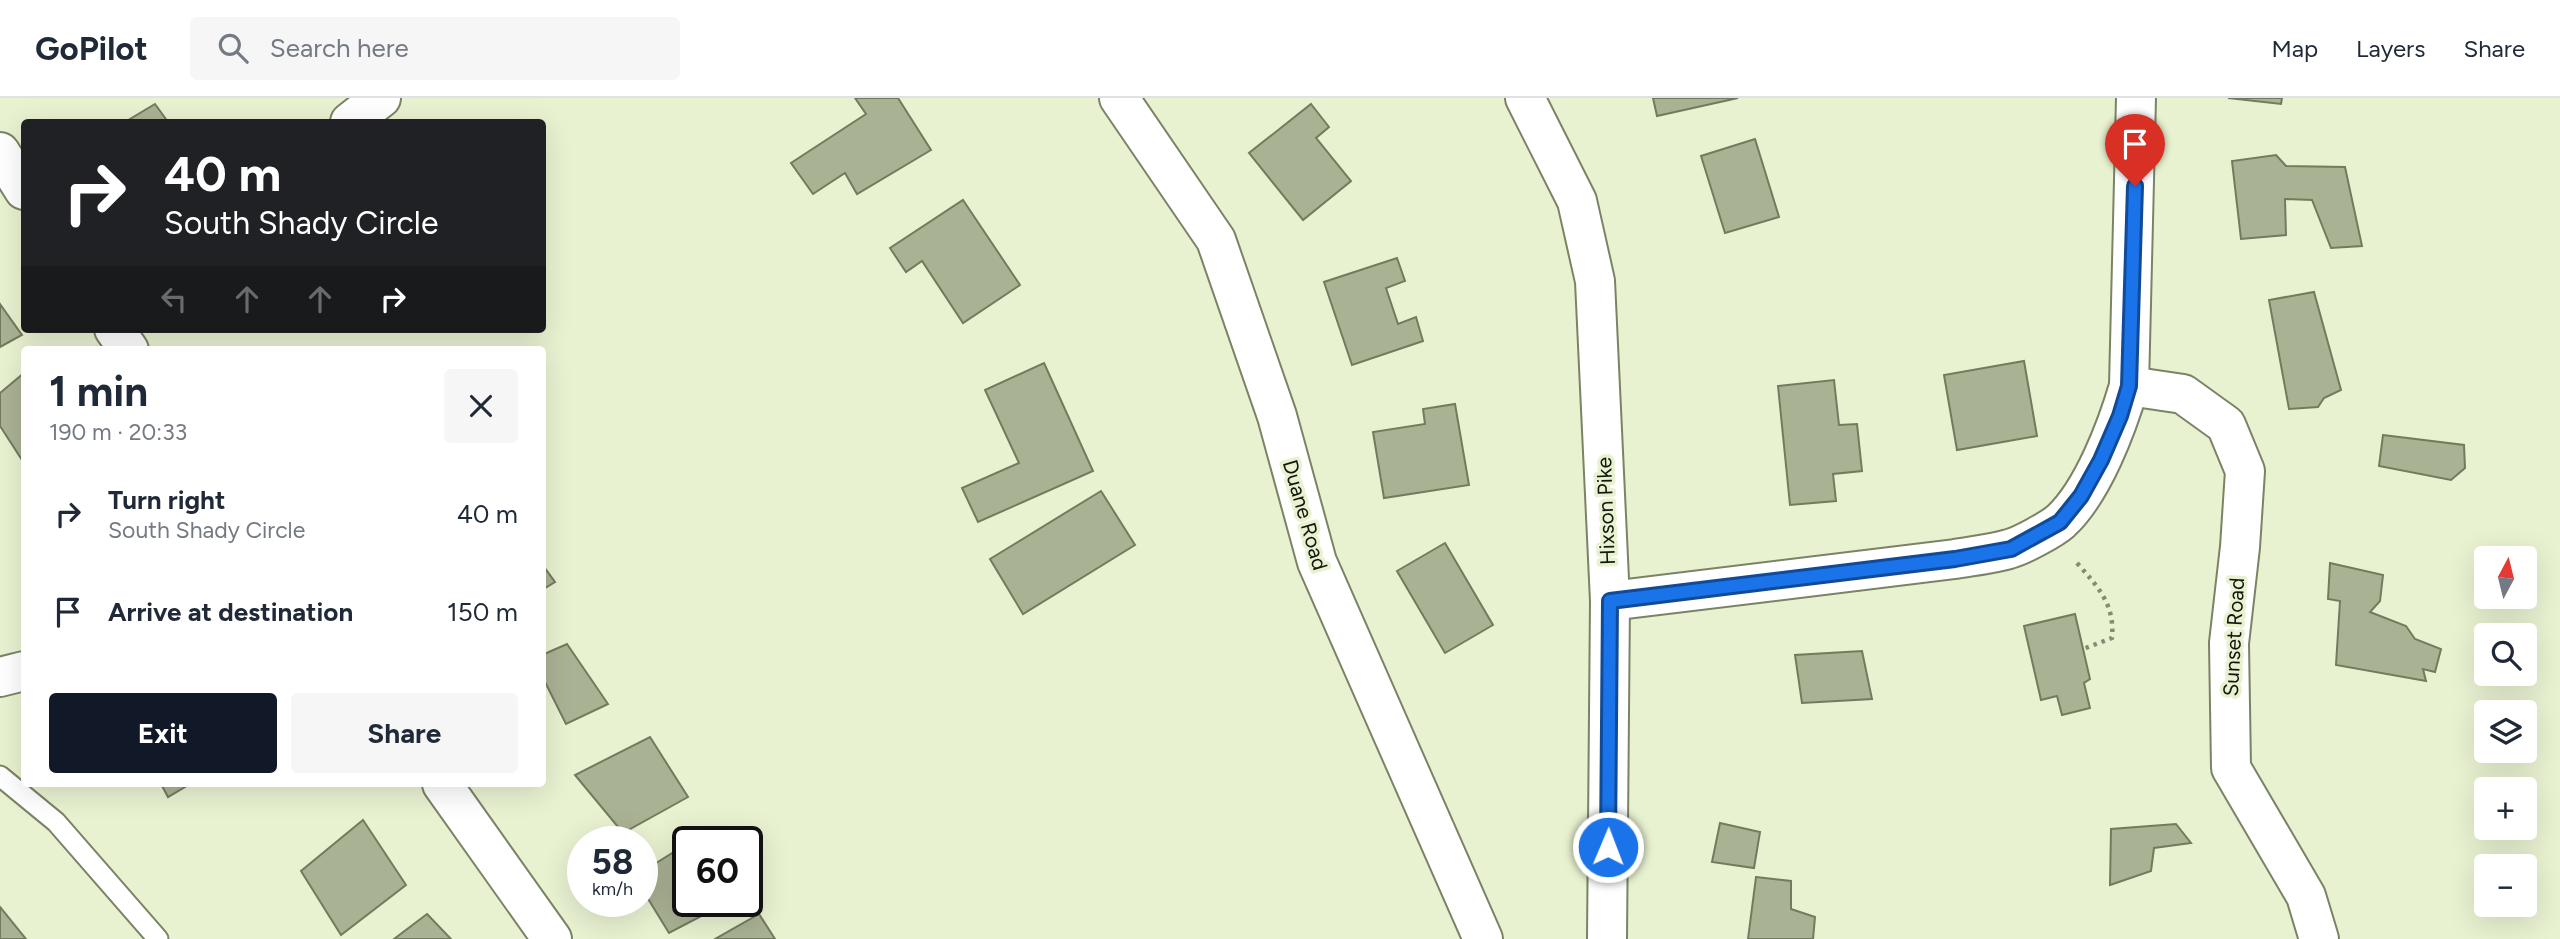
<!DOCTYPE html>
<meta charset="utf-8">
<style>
body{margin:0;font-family:Figtree,sans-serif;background:#f6f6f7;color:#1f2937;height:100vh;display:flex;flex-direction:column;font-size:26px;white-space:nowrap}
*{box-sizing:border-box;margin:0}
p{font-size:23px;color:#747a83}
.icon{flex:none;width:38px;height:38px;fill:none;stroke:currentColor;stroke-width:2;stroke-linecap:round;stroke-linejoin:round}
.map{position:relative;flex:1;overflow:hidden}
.drawer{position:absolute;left:21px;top:248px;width:525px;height:441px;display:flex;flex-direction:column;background:#fff;border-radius:7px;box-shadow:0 7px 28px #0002}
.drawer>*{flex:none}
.hud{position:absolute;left:21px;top:21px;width:525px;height:214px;border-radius:7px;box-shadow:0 7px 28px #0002;background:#202124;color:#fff;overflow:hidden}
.needle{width:46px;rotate:7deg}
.buttons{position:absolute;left:2474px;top:448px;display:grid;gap:14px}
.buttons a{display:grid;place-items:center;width:63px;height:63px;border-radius:7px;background:#fff;box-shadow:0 7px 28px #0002;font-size:35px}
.speed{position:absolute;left:567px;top:728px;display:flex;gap:14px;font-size:35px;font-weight:700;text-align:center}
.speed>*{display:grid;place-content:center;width:91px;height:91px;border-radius:50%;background:#fff;box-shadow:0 7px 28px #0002;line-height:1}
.speed small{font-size:18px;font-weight:400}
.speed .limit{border:4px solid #111;border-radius:10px;background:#fff;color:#111}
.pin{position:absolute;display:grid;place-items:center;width:60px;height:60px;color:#fff;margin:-72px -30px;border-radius:50% 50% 50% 0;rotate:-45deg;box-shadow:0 0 7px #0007}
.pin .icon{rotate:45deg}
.me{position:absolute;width:77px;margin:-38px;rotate:1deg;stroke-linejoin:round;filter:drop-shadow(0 0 5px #0008)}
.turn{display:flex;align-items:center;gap:24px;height:147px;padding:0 28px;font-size:32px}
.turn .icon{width:91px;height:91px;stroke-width:2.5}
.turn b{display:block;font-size:49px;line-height:60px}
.lanes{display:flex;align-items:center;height:66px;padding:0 28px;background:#0003;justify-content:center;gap:35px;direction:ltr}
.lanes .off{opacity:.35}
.round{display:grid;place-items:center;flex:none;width:74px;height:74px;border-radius:7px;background:#f6f6f7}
.overview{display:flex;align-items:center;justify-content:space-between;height:119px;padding:0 28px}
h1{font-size:42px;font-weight:700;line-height:52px}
.button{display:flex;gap:14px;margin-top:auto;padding:14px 28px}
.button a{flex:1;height:80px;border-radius:7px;background:#111827;color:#fff;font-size:28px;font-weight:700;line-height:80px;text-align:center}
.button a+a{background:#f6f6f7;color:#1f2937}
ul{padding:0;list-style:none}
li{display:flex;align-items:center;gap:21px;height:98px;padding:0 28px}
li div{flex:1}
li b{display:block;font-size:26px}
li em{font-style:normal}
header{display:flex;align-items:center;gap:42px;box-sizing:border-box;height:98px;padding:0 35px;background:#fff;border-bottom:2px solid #e0e1e3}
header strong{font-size:33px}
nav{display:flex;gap:38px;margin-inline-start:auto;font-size:24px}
.search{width:490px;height:63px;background:#f6f6f7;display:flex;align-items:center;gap:18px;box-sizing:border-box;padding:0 24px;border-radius:7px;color:#747a83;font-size:26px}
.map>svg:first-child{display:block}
.building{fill:#aab294;stroke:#737b5e;stroke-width:2}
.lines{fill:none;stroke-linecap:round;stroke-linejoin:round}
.lane-casing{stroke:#7b8366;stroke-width:23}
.street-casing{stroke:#7b8366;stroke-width:42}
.primary-casing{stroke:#7b8366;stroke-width:42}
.path{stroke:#848b74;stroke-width:4.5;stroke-dasharray:3.5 5;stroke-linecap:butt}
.lane{stroke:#fff;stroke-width:19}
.street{stroke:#fff;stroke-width:38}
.primary{stroke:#fff;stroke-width:38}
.route-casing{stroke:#114b97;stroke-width:18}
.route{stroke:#1a73e8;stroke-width:12}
.labels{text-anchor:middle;stroke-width:7;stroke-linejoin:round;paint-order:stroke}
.street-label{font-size:21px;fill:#13160b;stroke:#e8f2d1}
</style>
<header>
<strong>GoPilot</strong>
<div class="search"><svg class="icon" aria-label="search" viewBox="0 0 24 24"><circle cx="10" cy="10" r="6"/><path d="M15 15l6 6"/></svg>Search here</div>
<nav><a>Map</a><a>Layers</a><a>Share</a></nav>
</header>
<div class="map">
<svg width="2560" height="841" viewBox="0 0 2560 841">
<rect width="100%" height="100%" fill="#e8f2d1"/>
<g class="building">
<polygon points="855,0 898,0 931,52 857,96 845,75 813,96 791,65 866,16"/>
<polygon points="1653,0 1738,0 1657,18"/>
<polygon points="2228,0 2282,0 2281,6"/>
<polygon points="155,6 168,24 125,24"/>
<polygon points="1311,6 1329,29 1316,40 1351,83 1303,122 1249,55"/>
<polygon points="1755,41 1779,119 1725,135 1701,58"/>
<polygon points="2276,57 2286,68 2345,69 2362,148 2331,150 2312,102 2285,101 2286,137 2241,141 2232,63"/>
<polygon points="963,102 1020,187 963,225 922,163 906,174 890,150"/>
<polygon points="1397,160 1405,183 1386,190 1398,226 1416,219 1423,243 1352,267 1324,184"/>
<polygon points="2314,194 2341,292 2324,300 2318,309 2289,311 2269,202"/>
<polygon points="0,206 22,237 0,249"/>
<polygon points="2024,263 2037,338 1957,352 1944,277"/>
<polygon points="1044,265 1093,373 978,424 962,390 1019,365 985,292"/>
<polygon points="24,275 24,365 0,328 0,295"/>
<polygon points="1834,282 1839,327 1857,326 1862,373 1833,376 1836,403 1790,407 1778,288"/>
<polygon points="1455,306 1469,387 1384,400 1373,334 1425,326 1423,311"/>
<polygon points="2383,337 2464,347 2465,370 2451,382 2379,368"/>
<polygon points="1101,393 1135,447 1023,516 990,461"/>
<polygon points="1445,445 1493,527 1445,555 1397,473"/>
<polygon points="2330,465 2383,477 2380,503 2370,514 2406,528 2415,541 2441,551 2435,574 2423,571 2426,583 2336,567 2340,503 2328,501"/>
<polygon points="542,466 555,484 542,492"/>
<polygon points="2075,516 2090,581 2084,585 2090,610 2062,617 2057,598 2041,602 2024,528"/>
<polygon points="567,546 608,606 566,626 542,578 542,557"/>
<polygon points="1862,553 1872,601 1802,605 1795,557"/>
<polygon points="650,639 688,699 623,735 575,677"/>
<polygon points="161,686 190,686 168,699"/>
<polygon points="363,722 406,787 341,837 301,773"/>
<polygon points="1720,725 1760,734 1754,770 1712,764"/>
<polygon points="2176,726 2191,745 2154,750 2151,773 2110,787 2111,731"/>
<polygon points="688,745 688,803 730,803 669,835 642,791 642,774"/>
<polygon points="1756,779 1791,783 1791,811 1815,819 1813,841 1748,841"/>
<polygon points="0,809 26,841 0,841"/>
<polygon points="427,816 451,841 394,841"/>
<polygon points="759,816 775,841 715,841"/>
</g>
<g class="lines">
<defs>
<polyline id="lane" points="0,678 56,724 158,841"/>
<g id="street">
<polyline points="1119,0 1216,142 1277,318 1317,464 1483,841"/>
<polyline points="350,24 381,0"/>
<polyline points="0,54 24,92"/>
<polyline points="114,231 129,252"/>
<polyline points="2129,288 2183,296 2226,327 2245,373 2240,449 2229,545 2231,670 2306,798 2319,841"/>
<path d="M1610 503 1955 461C1973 458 1992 456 2009 451 2021 448 2052 431 2061 423 2093 393 2117 329 2129 288L2136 0"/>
<polyline points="0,579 24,573"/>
<polyline points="442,686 552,841"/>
</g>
<polyline id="primary" points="1525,0 1577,103 1595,183 1610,503 1607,841"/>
</defs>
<use href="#lane" class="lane-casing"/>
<use href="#street" class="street-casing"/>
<use href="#primary" class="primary-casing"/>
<path class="path" d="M2077 465C2098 489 2115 506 2112 540L2083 551"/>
<use href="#lane" class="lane"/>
<use href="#street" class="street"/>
<use href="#primary" class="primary"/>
</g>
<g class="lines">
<defs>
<polyline id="route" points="1608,749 1610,503 1955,461 2011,451 2060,424 2081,398 2101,362 2120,318 2129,288 2135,88"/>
</defs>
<use href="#route" class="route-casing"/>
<use href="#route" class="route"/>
</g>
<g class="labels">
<g class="street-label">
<text transform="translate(1606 413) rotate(-92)" y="7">Hixson Pike</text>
<text transform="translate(1305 417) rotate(74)" y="7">Duane Road</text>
<text transform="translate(2234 539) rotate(-87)" y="7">Sunset Road</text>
</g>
</g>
</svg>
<div class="buttons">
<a><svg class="needle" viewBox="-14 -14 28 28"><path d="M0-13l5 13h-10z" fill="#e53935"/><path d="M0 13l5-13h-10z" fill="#747a83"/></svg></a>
<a><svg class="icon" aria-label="search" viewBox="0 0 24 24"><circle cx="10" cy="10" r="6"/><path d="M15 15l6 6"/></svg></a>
<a><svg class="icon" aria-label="layers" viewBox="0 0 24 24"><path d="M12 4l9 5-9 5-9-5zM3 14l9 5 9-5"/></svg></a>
<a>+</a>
<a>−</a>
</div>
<div class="speed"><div>58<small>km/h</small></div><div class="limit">60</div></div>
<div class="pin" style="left:2135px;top:88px;background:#d93025"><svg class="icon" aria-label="arrive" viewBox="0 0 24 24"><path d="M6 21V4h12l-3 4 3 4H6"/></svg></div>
<svg class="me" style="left:1608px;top:749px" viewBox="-20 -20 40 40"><circle r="17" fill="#1a73e8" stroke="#fff" stroke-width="3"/><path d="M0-11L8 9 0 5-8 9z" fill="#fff"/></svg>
<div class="hud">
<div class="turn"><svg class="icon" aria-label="right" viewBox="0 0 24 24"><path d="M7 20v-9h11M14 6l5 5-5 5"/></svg><div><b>40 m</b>South Shady Circle</div></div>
<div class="lanes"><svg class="icon off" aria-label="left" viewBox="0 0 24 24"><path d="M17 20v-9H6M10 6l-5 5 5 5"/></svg><svg class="icon off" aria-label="ahead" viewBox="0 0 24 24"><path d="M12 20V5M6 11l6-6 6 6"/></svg><svg class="icon off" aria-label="ahead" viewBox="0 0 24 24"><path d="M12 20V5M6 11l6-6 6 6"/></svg><svg class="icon" aria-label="right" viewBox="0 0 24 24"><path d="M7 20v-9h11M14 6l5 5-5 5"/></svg></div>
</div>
<section class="drawer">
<div class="overview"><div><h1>1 min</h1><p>190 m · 20:33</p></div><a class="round"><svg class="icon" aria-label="close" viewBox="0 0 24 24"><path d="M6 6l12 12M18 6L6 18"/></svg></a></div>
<ul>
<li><svg class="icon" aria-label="right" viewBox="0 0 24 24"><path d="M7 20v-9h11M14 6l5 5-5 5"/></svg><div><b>Turn right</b><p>South Shady Circle</p></div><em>40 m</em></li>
<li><svg class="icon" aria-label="arrive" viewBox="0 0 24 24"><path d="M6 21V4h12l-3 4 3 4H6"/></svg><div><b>Arrive at destination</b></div><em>150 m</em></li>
</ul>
<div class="button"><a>Exit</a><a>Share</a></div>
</section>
</div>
